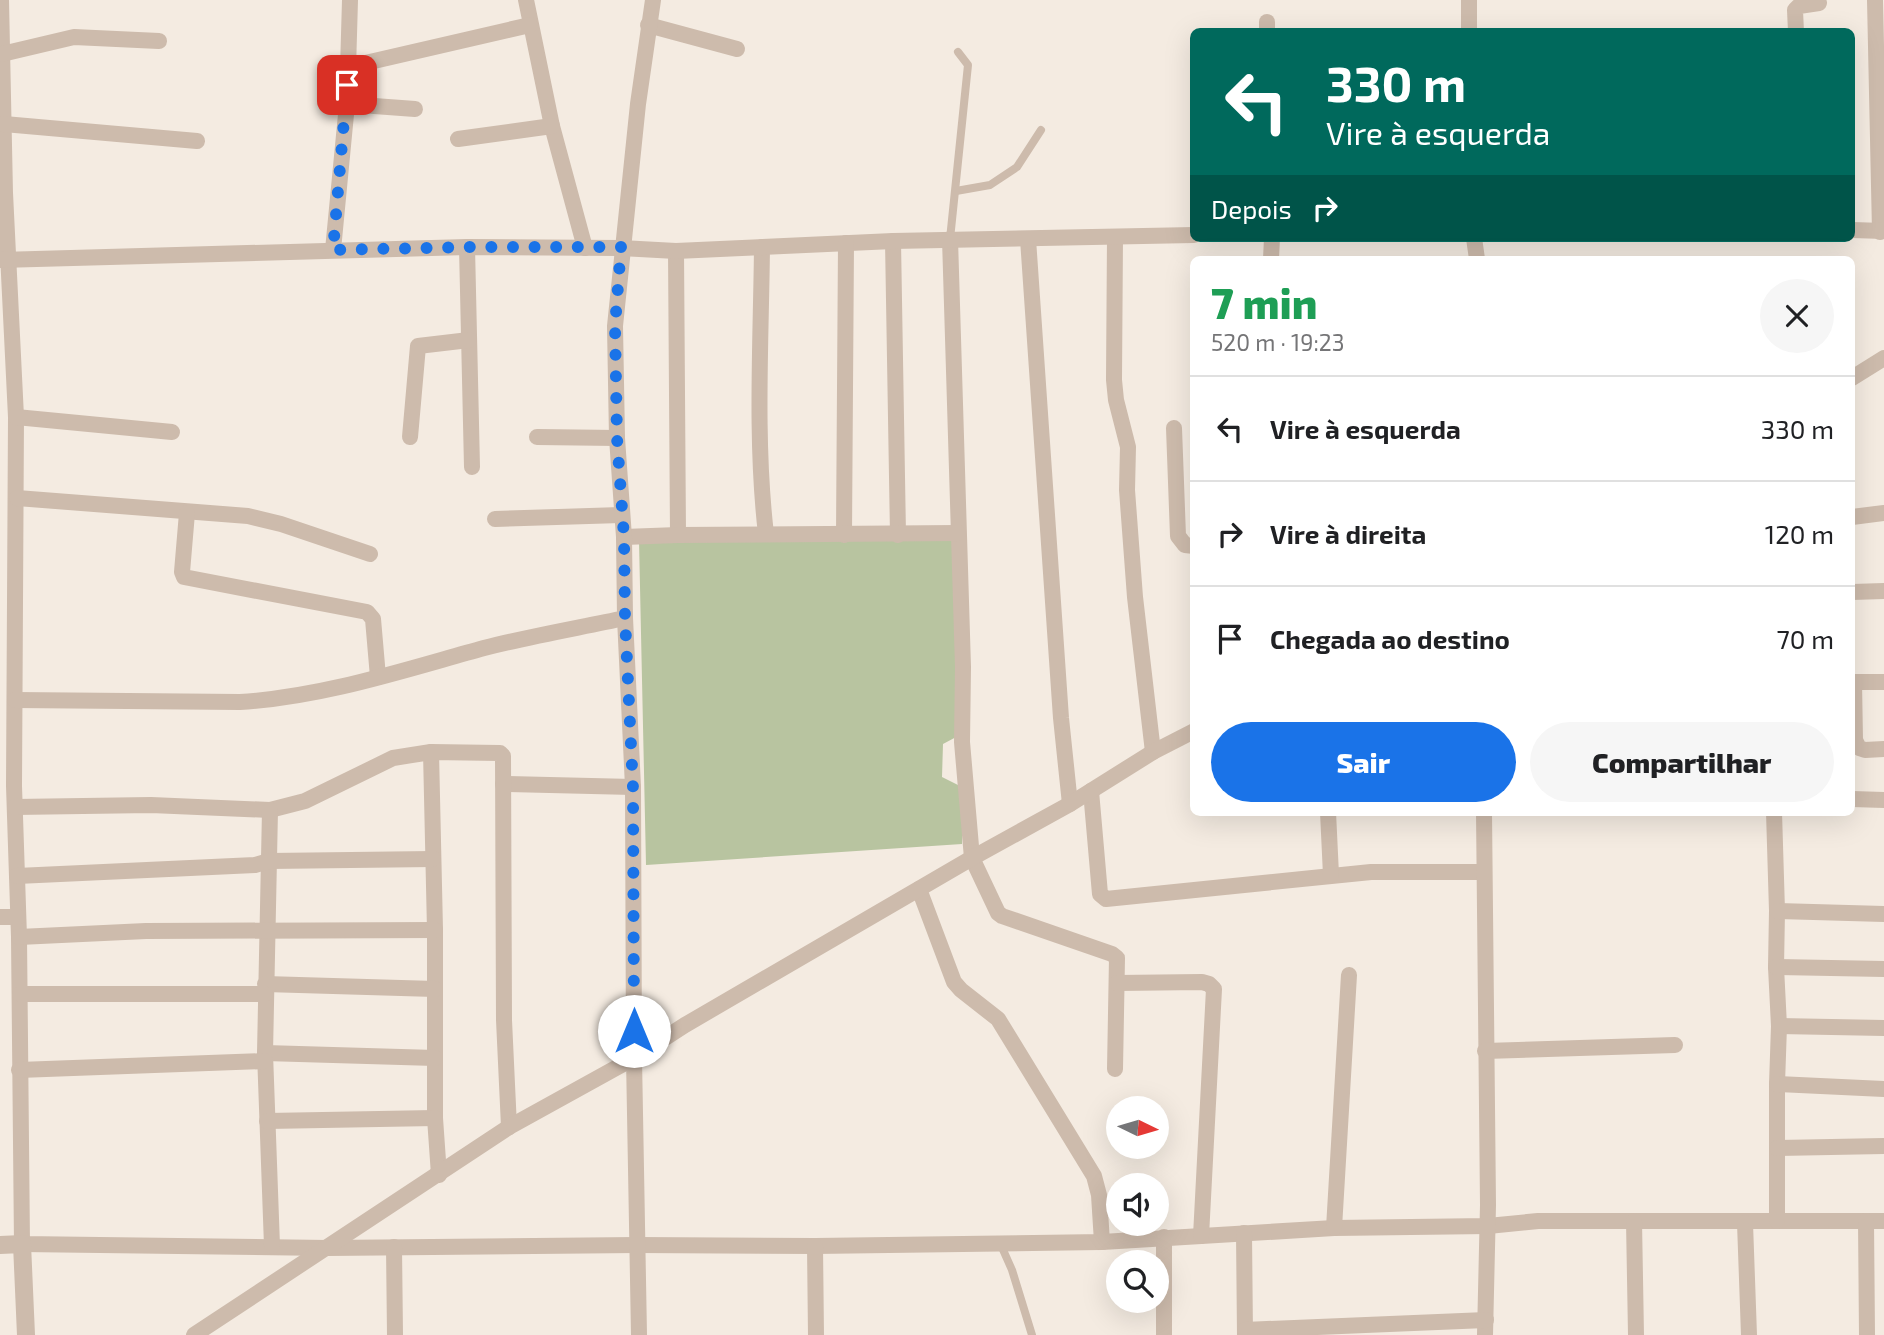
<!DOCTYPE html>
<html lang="pt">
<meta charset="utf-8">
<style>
body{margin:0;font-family:"Exo 2",sans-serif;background:#f6f6f6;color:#202124;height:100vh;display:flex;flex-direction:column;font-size:26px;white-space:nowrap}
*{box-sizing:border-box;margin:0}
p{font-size:23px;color:#757577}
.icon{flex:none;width:38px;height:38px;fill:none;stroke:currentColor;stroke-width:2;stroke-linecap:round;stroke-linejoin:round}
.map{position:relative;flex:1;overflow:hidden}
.drawer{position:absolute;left:1190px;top:256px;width:665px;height:560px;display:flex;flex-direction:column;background:#fff;border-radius:10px;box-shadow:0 7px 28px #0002}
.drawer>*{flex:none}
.banner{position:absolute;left:1190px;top:28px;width:665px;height:214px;border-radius:10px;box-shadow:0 7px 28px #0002;background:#00695c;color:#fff;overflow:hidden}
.needle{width:46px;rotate:95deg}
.fabs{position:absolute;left:1106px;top:1096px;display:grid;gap:14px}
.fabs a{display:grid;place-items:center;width:63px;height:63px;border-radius:50%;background:#fff;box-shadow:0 7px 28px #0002;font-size:35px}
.pin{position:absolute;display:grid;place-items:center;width:60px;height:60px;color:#fff;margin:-30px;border-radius:14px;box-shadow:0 4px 10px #0006}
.me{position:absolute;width:77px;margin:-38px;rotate:0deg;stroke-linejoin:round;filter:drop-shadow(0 0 5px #0008)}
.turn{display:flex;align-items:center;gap:24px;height:147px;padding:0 21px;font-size:32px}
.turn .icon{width:91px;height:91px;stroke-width:2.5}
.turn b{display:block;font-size:49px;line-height:60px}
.then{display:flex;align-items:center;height:66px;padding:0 21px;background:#0003;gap:14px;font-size:26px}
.round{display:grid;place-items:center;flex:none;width:74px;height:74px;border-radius:37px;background:#f6f6f6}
.headline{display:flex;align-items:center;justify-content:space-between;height:119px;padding:0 21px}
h1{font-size:42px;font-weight:800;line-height:52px;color:#1e9e55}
.cta{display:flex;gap:14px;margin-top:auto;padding:14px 21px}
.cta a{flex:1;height:80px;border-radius:42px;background:#1a73e8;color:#fff;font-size:28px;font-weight:800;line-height:80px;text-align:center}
.cta a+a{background:#f6f6f6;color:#202124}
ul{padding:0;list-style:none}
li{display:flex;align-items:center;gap:21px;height:105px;padding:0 21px;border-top:2px solid #e0e0e0}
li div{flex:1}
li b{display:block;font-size:26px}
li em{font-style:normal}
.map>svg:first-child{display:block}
.green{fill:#b8c4a0}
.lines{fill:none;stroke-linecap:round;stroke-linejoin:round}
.service{stroke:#cdbbac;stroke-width:8}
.minor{stroke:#cdbbac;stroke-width:16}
.tertiary{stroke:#cdbbac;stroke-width:18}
.route{stroke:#1a73e8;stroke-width:12;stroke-dasharray:0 21.6}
</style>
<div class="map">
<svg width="1884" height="1335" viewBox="0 0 1884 1335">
<rect width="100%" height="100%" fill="#f4ebe1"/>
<polygon class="green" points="955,539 958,736 943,744 942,777 962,787 962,844 646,865 639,540"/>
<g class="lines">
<g class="service">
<polyline points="956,191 990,185 1017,167 1041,130"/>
<polyline points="950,239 968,65 958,52"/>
<polyline points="1000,1243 1012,1270 1032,1335"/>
</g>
<g class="minor">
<polyline points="1,0 5,193 16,417 14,786 19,937 22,1244 328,1248 637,1245 815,1246 1102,1242 1334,1228 1488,1226 1538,1221 1884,1221"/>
<polyline points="526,0 552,126 585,248"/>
<polyline points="1469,0 1469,32"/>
<polyline points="1875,0 1880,232"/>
<polyline points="648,25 737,49"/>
<polyline points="1267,32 1267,22"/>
<polyline points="1796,32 1795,10 1799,6 1819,3"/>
<polyline points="2,54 74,37 159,41"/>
<polyline points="348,67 530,25"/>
<polyline points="347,104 415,109"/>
<polyline points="4,124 197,141"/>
<polyline points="458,139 552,126"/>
<polyline points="1852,230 1884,231"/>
<polyline points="1115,237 1114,380 1116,400 1128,447 1127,490 1135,597 1153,752"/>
<polyline points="1474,238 1477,259"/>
<polyline points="950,239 963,667 962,742 972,858 998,913 1002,916 1112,954 1117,958 1115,1069"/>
<polyline points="1028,239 1061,718 1070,804"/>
<polyline points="893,241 898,535"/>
<polyline points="467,247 472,467"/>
<path d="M762 247C761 342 755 440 766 534"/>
<polyline points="333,250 347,104 350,0"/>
<polyline points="676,251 678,535"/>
<polyline points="1271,259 1272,238"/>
<polyline points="0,260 467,247 621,248 676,251 893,241 1194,235"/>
<polyline points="1852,378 1884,358"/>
<polyline points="16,417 172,432"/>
<polyline points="1174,428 1178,536 1185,545 1194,546"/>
<polyline points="410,437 418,346 469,340"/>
<polyline points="537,437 617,438"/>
<polyline points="17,498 248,516 281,524 370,554"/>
<polyline points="187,513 182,572 184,577 367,612 373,619 378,677"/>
<polyline points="1852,517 1884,513"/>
<polyline points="495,519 621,515"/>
<polyline points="844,535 846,243"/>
<polyline points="624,537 678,535 958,533"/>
<polyline points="1852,592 1884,591"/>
<polyline points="1852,682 1884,682"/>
<polyline points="1854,682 1855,740 1859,748 1865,750 1884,749"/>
<path d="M15 700 240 702C323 697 404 670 484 648 531 636 578 628 625 618"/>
<polyline points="431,752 435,930 435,1118 439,1175"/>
<polyline points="503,784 633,787"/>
<polyline points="1091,791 1100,894 1106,899 1371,872 1483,872"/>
<polyline points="1852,799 1884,800"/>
<polyline points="15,807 151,805 270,810 305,801 393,758 431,752 500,753 503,756 504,1020 509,1127"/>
<polyline points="270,810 265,1053 272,1246"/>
<polyline points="1328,812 1331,875"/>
<polyline points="1484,812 1488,1205 1485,1335"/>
<polyline points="1774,812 1777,911 1776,967 1779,1026 1777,1084 1777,1221"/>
<polyline points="17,876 255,865 269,861 433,859"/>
<polyline points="919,889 954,982 961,990 998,1019 1094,1176 1099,1195 1102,1242"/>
<polyline points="1777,911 1884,914"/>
<polyline points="0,917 18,917"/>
<polyline points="19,937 146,931 435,930"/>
<polyline points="1776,967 1884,969"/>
<polyline points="1117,983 1202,982 1209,984 1214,989 1201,1236"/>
<polyline points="265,984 435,989"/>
<polyline points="20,994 265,994"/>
<polyline points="1779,1026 1884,1028"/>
<polyline points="1485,1051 1675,1045"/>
<polyline points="265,1053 435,1058"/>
<polyline points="19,1070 265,1061"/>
<polyline points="1777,1084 1884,1089"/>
<polyline points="267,1121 435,1118"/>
<polyline points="1777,1148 1884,1146"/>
<polyline points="1634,1221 1636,1335"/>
<polyline points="1866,1221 1867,1335"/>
<polyline points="1745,1223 1749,1335"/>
<polyline points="1334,1228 1349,975"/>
<polyline points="1244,1233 1245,1335"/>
<polyline points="815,1246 816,1335"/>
<polyline points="394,1247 395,1335"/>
<polyline points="1245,1330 1486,1320"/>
<polyline points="194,1335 509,1127 634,1058 685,1025 972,858 1070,804 1153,752 1194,731"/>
<polyline points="639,1335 634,1058 633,787 625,618 624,537 617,438 615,326 638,104 653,0"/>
<polyline points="1164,1335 1164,1237"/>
</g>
<polyline class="tertiary" points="0,1245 22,1244 26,1335"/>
</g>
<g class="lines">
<polyline class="route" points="347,85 333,250 467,247 621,247 615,326 617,438 624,537 625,618 633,788 634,1031"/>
</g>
</svg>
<div class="fabs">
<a><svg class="needle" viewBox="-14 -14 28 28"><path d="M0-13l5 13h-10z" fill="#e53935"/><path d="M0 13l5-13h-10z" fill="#757577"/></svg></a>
<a><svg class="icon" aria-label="sound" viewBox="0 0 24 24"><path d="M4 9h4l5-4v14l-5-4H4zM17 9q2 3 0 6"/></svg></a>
<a><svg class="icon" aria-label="search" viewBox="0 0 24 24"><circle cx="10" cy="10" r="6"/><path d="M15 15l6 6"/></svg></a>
</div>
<div class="pin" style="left:347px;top:85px;background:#d93025"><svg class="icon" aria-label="arrive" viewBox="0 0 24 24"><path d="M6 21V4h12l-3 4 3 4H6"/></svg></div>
<svg class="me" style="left:634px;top:1031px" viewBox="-20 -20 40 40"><circle r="19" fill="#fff"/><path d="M0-13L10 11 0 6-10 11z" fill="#1a73e8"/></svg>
<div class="banner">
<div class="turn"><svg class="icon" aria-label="left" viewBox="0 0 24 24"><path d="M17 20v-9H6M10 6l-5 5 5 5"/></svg><div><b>330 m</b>Vire à esquerda</div></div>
<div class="then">Depois<svg class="icon" aria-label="right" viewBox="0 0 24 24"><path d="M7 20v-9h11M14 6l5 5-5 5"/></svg></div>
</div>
<section class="drawer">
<div class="headline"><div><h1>7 min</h1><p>520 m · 19:23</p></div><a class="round"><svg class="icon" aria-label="close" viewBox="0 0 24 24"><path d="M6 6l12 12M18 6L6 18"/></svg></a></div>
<ul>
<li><svg class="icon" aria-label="left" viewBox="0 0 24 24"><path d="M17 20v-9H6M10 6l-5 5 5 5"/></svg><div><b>Vire à esquerda</b></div><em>330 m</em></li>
<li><svg class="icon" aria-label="right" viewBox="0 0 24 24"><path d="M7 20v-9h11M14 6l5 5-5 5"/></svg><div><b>Vire à direita</b></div><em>120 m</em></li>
<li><svg class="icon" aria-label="arrive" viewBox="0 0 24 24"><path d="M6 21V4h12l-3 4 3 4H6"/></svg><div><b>Chegada ao destino</b></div><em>70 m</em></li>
</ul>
<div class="cta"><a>Sair</a><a>Compartilhar</a></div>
</section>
</div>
